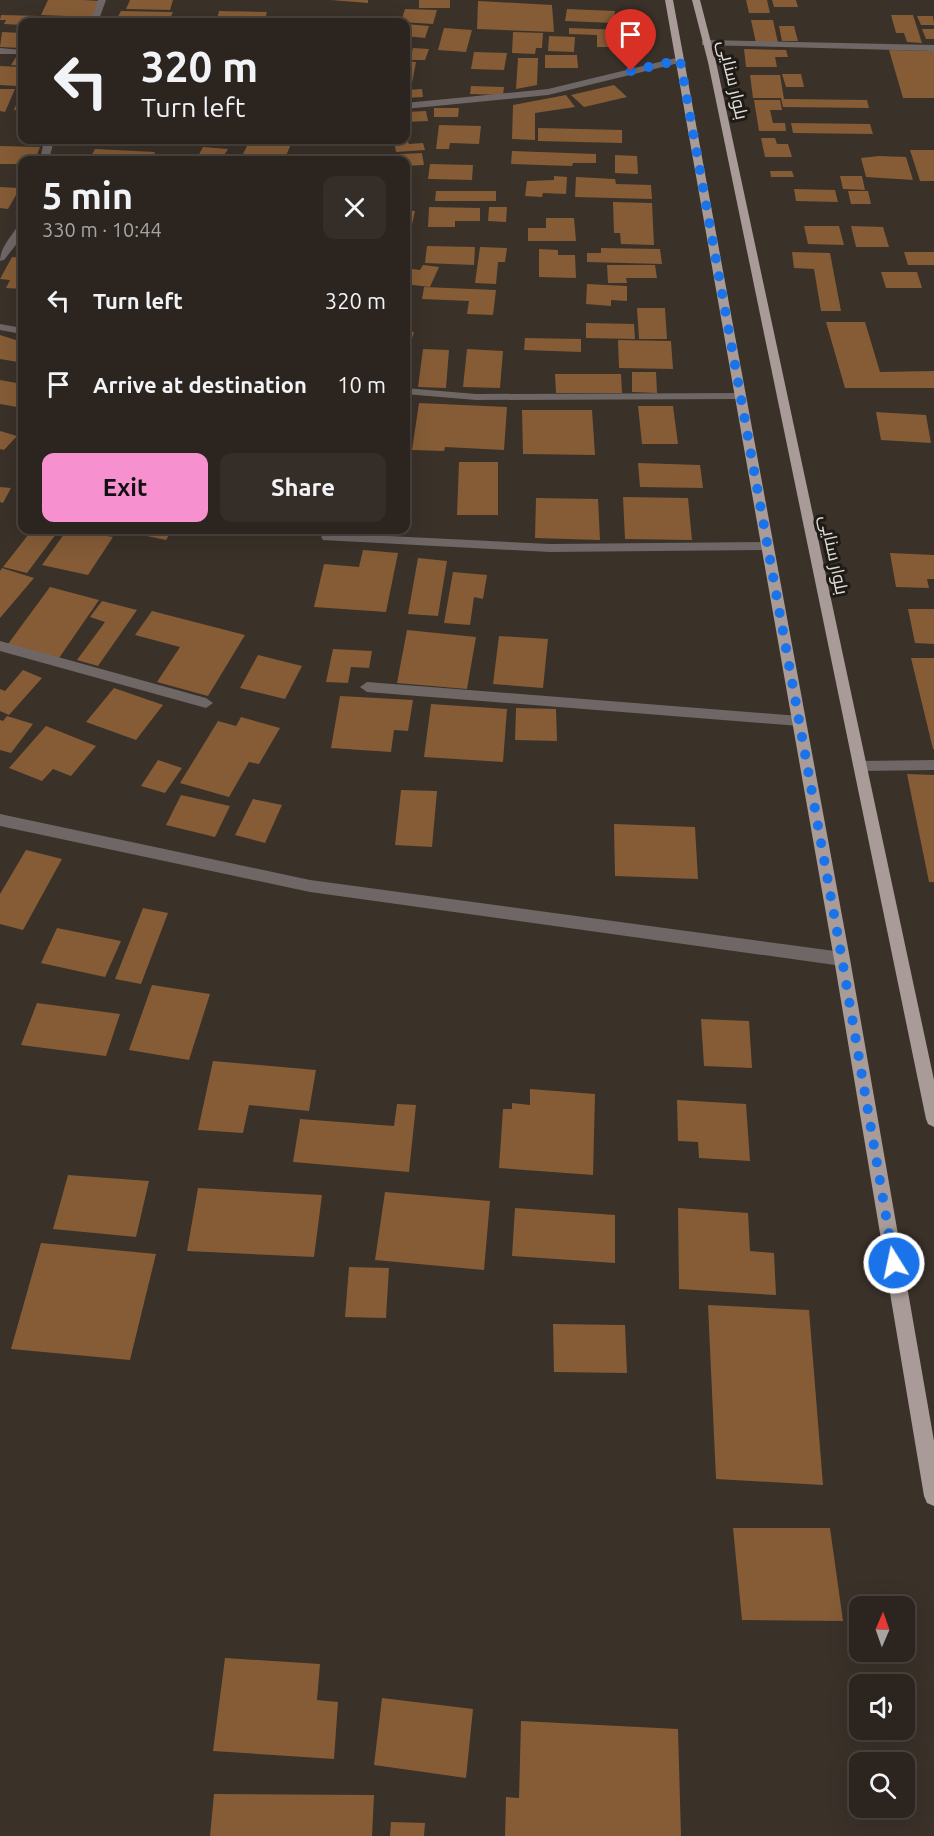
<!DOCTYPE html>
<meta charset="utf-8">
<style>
body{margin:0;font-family:Ubuntu,Cairo,sans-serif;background:#342d28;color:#f1f3f6;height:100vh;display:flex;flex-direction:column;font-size:22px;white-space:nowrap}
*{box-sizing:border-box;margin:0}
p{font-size:20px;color:#a6a5a4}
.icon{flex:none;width:33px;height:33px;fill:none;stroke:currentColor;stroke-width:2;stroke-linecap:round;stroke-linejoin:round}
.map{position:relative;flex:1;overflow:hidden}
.panel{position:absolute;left:18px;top:156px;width:392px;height:378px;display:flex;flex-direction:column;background:#2c251f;border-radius:12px;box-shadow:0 6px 24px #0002,0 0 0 2px #48423d}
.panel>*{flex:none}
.top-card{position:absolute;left:18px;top:18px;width:392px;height:126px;border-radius:12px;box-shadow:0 6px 24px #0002,0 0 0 2px #48423d;background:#2c251f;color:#f1f3f6;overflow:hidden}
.needle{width:39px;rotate:2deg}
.tools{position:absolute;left:849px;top:1596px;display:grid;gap:12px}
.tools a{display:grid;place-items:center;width:66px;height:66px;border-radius:12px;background:#2c251f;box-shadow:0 6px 24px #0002,0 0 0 2px #48423d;font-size:30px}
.pin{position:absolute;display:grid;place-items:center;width:51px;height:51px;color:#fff;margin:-62px -26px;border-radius:50% 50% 50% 0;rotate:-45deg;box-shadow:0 0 6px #0007}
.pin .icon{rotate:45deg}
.me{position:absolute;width:66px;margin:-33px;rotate:350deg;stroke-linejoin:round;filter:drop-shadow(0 0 4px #0008)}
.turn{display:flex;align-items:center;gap:21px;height:126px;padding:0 24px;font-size:27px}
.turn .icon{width:78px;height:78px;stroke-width:2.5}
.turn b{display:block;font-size:42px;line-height:51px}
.round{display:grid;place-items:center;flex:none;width:63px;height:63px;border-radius:12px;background:#342d28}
.headline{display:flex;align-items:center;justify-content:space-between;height:102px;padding:0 24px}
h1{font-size:36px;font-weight:700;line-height:45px}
.button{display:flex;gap:12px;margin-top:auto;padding:12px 24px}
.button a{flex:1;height:69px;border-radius:12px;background:#f790ce;color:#111;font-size:24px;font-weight:700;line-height:69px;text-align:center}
.button a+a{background:#342d28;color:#f1f3f6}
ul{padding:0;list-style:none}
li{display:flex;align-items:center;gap:18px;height:84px;padding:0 24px}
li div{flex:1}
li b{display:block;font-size:22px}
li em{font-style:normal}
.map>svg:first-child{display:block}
.building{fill:#855c36}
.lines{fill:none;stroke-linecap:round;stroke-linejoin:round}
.minor{fill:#6e6766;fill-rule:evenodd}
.major{fill:#a89b98;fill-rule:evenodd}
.route{stroke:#1a73e8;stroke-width:10;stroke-dasharray:0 18}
.labels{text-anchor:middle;stroke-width:6;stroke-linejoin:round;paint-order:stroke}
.street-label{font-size:18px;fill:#e4ded9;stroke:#1e1a16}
</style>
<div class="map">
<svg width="934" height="1836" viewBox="0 0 934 1836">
<rect width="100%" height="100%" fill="#3a3129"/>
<g class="building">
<polygon points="48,0 82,0 101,1 94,17 41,15"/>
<polygon points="130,0 173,0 170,10 126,9"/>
<polygon points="331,0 368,0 368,3"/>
<rect x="419" y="0" width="31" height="8"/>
<polygon points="746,0 767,0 770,13 749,13"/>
<polygon points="772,0 796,0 798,7 774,7"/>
<polygon points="478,1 552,5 554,32 477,29"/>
<polygon points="405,9 437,10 433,24 401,22"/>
<polygon points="567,9 615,11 614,23 565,21"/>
<polygon points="121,11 173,12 168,22 115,22"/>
<polygon points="219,11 267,12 264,22 216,22"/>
<polygon points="1,15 40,16 36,22 22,22 22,25 4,24 6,20 0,20"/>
<polygon points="891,15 913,15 922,43 907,42 904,33 896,33"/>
<polygon points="917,16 933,16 934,25 921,25"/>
<polygon points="321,17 376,20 375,22 319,22"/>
<polygon points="751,20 773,20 778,43 756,43"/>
<polygon points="405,24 429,26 425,38 405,36"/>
<polygon points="779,26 794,26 798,41 782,41"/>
<polygon points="444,28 472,30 466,52 438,50"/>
<polygon points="569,28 623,30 624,47 597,47 597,35 569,34"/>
<polygon points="922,29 934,29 934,39 926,39"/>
<polygon points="2,32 22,33 22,48 0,47"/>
<polygon points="513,32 543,33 542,48 536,48 535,54 512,53"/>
<polygon points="549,36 575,37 574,52 548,51"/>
<polygon points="413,48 429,49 425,60 410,60"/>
<polygon points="744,49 786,50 788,57 775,57 777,67 746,67"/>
<polygon points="889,50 934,51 934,98 903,98"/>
<polygon points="474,52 507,53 504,70 471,69"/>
<polygon points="18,54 22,54 22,66 11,65"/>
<polygon points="545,55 577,55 578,68 545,68"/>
<polygon points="518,58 538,58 537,85 516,89"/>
<polygon points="405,61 416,62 411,88 405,88"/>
<polygon points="0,66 22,67 22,78 18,86 0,85"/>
<polygon points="782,74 801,74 804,87 786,87"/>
<polygon points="750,75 780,75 784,99 867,100 869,108 783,107 781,98 753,98"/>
<polygon points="614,85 627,97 584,107 571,95"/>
<polygon points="471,86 504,87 503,95 470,94"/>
<polygon points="0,89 15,89 5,112 0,111"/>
<polygon points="422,89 423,97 405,98 405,90"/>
<polygon points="22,91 22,110 14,110"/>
<polygon points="566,95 575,107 535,113 535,140 512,139 513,105"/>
<polygon points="754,100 780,100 782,110 770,110 773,123 785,123 786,131 759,131"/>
<polygon points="434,108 459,108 458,117 434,117"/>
<polygon points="426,111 428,121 405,122 405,112"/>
<polygon points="791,123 870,124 873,134 793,133"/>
<polygon points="439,125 481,126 479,144 450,143 449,149 436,149"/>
<polygon points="538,128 622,130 622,143 538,141"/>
<polygon points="405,136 409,144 423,143 425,150 396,152 394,140 405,140"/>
<polygon points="761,138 775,138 777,144 788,144 792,157 765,157"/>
<polygon points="208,140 242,140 240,144 207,142"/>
<polygon points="250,140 262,140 292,142 284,160 240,160"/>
<polygon points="0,146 40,147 35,160 22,160 22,164 0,164"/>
<polygon points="203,147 228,149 221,160 196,160"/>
<polygon points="95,149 155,152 152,160 89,160"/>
<polygon points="910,150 934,150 934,181 920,181"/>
<polygon points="512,151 596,154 596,163 573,163 572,166 511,164"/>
<polygon points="422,153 424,165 405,166 405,160 363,160 362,156"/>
<polygon points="615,155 637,156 638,174 615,173"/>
<polygon points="879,156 906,157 913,180 866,177 861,158"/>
<polygon points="430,164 473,165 472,180 428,179"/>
<polygon points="770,171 792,171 794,177 771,177"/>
<polygon points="554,176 567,177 566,194 543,193 542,197 525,196 527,181 554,180"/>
<polygon points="840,176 862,176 865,190 843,189"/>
<polygon points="576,177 615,179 616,184 651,185 652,199 575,197"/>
<polygon points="0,187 20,188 8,209 0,208"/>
<polygon points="794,189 835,190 838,202 796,201"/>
<polygon points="436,191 496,191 496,201 435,201"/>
<polygon points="848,191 868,191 871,204 851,204"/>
<polygon points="613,202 652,203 654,245 621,244 620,233 614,233"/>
<polygon points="429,207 480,208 480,221 455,221 455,227 428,227"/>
<polygon points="489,207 507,207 506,222 488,221"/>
<polygon points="405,210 415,211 408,243 405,243"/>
<polygon points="546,218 574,218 576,241 528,241 528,228 546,228"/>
<polygon points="804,226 839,226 844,245 808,244"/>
<polygon points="851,226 883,227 889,247 856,247"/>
<polygon points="427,246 475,247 474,265 425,263"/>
<polygon points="480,247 507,248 505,262 498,262 496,284 475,283"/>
<polygon points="601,248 660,249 662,264 587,262 587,253 601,253"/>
<polygon points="539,249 558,250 558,255 575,255 576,278 539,277"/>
<polygon points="792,252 830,253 841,311 821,311 814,269 794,268"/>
<polygon points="904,252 934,252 934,265 908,265"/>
<polygon points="12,257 22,258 22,289 6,288 10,280 0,279"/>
<polygon points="423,265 439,267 430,287 405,284 405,268 420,270"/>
<polygon points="607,265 655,265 657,278 626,278 627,283 608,283"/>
<polygon points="881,272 917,272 922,288 886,288"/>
<polygon points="587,284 627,286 627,301 611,300 611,306 586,304"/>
<polygon points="424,287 496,290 493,315 467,314 469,301 422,299"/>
<polygon points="637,308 665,308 667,339 639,339"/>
<polygon points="826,322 865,322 880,372 934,371 934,388 845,388"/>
<polygon points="586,323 634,324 635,339 586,338"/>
<polygon points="405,331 414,332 409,348 405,347"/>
<polygon points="0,335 22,342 22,358 18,362 0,359"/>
<polygon points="525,338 581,339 581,352 524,350"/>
<polygon points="618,340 671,341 673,369 619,368"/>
<polygon points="423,349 449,350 446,388 418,387"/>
<polygon points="467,349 503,351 500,388 463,387"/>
<polygon points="632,372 656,372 657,393 632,392"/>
<polygon points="555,374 621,374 622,393 556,393"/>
<polygon points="0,380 22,384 22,400 17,407 0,404"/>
<polygon points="419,403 507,407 504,450 445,447 444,451 412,450"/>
<polygon points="638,406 673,406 678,444 642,444"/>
<polygon points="522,410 592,410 595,455 523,454"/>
<polygon points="876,412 926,415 931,443 881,440"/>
<polygon points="0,431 17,436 4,450 0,449"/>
<polygon points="459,462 498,462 498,515 457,515"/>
<polygon points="638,463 700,465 703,488 640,487"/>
<polygon points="0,487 11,488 3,503 0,502"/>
<polygon points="623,497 688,498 692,540 625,539"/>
<polygon points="536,498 598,499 600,540 535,538"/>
<polygon points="32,530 59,530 27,573 3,567"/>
<polygon points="67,530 113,537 88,575 42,565"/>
<polygon points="118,530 172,530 166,540"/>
<polygon points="363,550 398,553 386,612 314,607 324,564 359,567"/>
<polygon points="890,553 934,555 934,579 927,579 929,588 896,587"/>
<polygon points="418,558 447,561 438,616 408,614"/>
<polygon points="2,568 34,578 0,618 0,571"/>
<polygon points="453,572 487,575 483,599 474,597 470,625 444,623"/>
<polygon points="50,587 99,600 59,658 8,644"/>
<polygon points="102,601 137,610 98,666 77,660 105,622 90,617"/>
<polygon points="908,609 934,609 934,644 915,643"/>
<polygon points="152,611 245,635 208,696 157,682 180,647 135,635"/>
<polygon points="407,630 476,637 467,689 397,683"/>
<polygon points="499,636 548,639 543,688 493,684"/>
<polygon points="333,649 372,651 369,668 351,667 348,683 326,682"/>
<polygon points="258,655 302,666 285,699 240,688"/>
<polygon points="911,658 934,658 934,749 933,749"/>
<polygon points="23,670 42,678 9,715 0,711 0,689 5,691"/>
<polygon points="114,688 163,705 136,740 86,722"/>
<polygon points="340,696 413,700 408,731 394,730 391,752 331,748"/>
<polygon points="431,704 507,709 503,762 424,757"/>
<polygon points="516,708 556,709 557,741 515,740"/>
<polygon points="7,716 33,724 11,753 0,750 0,720 3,721"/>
<polygon points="241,717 280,728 259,764 249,762 229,797 180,783 218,721 236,726"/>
<polygon points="46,726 96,746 71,776 53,769 42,781 9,768"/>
<polygon points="158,760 182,768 165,793 141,786"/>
<polygon points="907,774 934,775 934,882 929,882"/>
<polygon points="401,790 437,791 432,847 395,845"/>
<polygon points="181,795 230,806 215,837 166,825"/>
<polygon points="253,799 282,805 265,843 235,835"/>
<polygon points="614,824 695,827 698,879 615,876"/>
<polygon points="26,850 62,859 23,930 0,924 0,894"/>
<polygon points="143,908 168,913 141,984 115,979"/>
<polygon points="57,928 121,941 105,977 41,963"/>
<polygon points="152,985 210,994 189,1060 129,1050"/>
<polygon points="37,1003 120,1014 106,1056 21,1045"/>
<polygon points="701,1019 749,1021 752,1068 704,1066"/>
<polygon points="213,1061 316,1070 309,1111 249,1105 243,1133 198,1130"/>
<polygon points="530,1089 595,1094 593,1175 499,1168 503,1109 512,1109 512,1103 530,1105"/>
<polygon points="677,1100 746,1104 750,1161 699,1158 698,1142 678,1141"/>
<polygon points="397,1104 416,1105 409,1172 293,1162 300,1119 394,1126"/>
<polygon points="68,1175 149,1181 136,1237 53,1229"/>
<polygon points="198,1188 322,1195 314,1257 187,1251"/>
<polygon points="385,1192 490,1201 484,1270 375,1260"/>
<polygon points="515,1208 615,1215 615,1263 512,1256"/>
<polygon points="678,1208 748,1213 750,1251 774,1253 776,1295 679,1289"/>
<polygon points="41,1243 156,1254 130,1360 11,1349"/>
<polygon points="349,1267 389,1268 386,1318 345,1317"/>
<polygon points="708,1305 809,1310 823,1485 716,1479"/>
<polygon points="553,1324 625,1325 627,1373 554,1372"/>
<polygon points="733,1528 830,1528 843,1621 742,1620"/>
<polygon points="225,1658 320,1664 317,1700 338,1702 334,1759 213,1751"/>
<polygon points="382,1698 473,1709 466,1778 374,1765"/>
<polygon points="521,1721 678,1729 681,1836 505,1836 506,1797 519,1798"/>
<polygon points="214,1794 374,1795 372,1836 210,1836"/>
<polygon points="391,1822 425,1823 424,1836 390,1836"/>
</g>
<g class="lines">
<g class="minor">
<polygon points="98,0 106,0 98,22 90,22"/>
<polygon points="705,40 934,45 934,51 702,45 702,41"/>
<polygon points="0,48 22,50 22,54 0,54"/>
<polygon points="680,57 683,58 683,62 548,95 405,109 405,103 548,89"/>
<polygon points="44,140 54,140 49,160 40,160"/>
<path d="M22 223V237L4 260 0 261C0 247 12 236 19 224Z"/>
<polygon points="0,324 22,328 22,334 0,330"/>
<polygon points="405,388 476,394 740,393 746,396 740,399 476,400 405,394"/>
<polygon points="327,533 550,544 767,542 773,546 767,550 550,552 323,540 321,537"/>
<polygon points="0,641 206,698 213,703 206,708 0,651"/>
<polygon points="367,682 799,716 806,721 799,726 367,692 360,687"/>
<polygon points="934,760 934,770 860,771 853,766 860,761"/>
<polygon points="0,814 310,880 842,952 847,954 850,959 847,964 842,966 310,892 0,826"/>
</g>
<g class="major">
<polygon points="665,0 673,0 850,959 934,1441 934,1506 927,1503 924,1496 834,959"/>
<polygon points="692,0 700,0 716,62 934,1080 934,1127 928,1124 926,1119 708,62"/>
</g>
</g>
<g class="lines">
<polyline class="route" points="631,71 680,60 842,959 894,1263"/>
</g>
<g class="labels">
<g class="street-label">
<text transform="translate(733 80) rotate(77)" y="6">بلوار سنایی</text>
<text transform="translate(834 555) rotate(78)" y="6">بلوار سنایی</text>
</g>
</g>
</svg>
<div class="tools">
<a><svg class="needle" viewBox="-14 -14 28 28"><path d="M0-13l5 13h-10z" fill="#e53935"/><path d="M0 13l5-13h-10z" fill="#a6a5a4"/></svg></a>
<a><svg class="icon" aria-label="sound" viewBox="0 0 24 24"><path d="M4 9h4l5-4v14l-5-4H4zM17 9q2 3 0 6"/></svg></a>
<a><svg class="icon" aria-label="search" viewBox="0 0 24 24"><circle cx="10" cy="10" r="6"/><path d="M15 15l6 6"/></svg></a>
</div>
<div class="pin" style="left:631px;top:71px;background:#d93025"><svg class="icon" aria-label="arrive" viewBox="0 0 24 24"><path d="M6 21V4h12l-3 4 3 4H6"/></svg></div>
<svg class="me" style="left:894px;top:1263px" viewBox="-20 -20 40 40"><circle r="17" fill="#1a73e8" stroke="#fff" stroke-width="3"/><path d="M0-11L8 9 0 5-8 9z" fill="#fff"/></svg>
<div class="top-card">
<div class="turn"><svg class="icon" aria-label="left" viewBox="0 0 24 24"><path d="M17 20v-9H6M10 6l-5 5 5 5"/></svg><div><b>320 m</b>Turn left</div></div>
</div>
<section class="panel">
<div class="headline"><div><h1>5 min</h1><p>330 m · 10:44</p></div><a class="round"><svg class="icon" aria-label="close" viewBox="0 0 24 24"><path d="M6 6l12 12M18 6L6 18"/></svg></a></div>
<ul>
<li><svg class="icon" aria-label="left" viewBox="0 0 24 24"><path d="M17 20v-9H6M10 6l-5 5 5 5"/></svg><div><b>Turn left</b></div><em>320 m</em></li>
<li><svg class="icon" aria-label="arrive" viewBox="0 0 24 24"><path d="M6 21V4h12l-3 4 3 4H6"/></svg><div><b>Arrive at destination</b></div><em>10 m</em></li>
</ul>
<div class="button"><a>Exit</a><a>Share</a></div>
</section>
</div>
